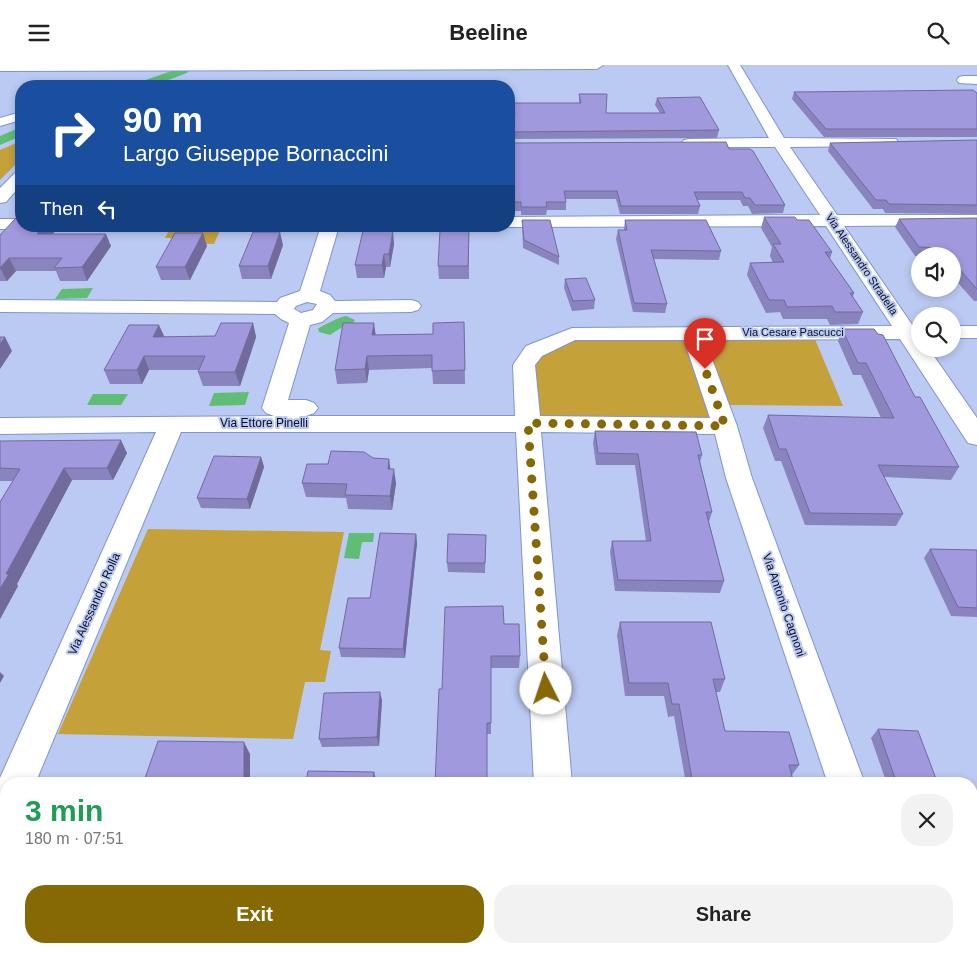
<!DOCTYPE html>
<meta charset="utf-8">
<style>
body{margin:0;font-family:Arial,sans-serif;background:#f2f2f2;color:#222;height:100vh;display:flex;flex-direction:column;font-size:19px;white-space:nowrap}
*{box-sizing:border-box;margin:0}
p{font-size:16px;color:#767676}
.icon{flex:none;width:28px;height:28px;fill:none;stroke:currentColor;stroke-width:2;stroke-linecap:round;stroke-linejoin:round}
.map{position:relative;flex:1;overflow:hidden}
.sheet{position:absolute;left:0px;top:712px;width:978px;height:176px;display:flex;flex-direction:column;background:#fff;border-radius:20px 20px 0 0;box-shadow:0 2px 8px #0003}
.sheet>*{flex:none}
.guide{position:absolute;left:15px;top:15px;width:500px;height:152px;border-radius:20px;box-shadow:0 2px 8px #0003;background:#1a4fa0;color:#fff;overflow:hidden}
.buttons{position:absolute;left:911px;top:182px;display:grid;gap:10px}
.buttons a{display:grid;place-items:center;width:50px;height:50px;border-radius:50%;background:#fff;box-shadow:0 2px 8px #0003;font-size:25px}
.pin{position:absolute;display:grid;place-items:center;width:42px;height:42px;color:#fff;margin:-51px -21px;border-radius:50% 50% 50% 0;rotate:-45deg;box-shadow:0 0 5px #0007}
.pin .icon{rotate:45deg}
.me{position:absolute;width:55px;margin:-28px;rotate:356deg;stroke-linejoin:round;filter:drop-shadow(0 0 4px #0008)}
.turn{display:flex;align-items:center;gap:18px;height:105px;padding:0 25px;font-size:22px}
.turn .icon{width:65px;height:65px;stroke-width:2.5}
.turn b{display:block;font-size:35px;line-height:42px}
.then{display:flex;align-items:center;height:48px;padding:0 25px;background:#0003;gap:10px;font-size:19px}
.round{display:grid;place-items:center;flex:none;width:52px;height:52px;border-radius:20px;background:#f2f2f2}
.summary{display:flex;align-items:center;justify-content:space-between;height:85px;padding:0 25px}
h1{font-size:30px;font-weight:700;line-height:38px;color:#1e9e55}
.button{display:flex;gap:10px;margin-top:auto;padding:10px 25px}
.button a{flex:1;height:58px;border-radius:20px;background:#866904;color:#fff;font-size:20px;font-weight:700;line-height:58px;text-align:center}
.button a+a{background:#f2f2f2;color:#222}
header{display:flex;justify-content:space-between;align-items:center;height:65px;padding:0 25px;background:#fff;font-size:22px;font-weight:700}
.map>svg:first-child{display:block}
.green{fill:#c5a13a}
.water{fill:#60bd75}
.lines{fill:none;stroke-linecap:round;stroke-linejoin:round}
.canal{fill:#60bd75;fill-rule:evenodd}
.minor-casing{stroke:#7e94d4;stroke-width:2}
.minor{fill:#fff;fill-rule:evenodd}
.wall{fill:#8a84be}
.shaded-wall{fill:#716b9b}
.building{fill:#a199dd;stroke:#716b9b}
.route{stroke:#866904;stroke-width:9;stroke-dasharray:0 16.2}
.labels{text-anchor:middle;stroke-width:4;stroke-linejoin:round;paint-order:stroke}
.far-street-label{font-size:11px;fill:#070c23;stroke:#bbcaf2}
.street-label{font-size:12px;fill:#070c23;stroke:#bbcaf2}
</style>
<header><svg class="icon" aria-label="menu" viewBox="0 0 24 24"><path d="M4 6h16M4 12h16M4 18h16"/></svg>Beeline<svg class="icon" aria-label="search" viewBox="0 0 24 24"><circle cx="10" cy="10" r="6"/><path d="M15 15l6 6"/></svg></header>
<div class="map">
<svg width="977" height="888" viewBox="0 0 977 888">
<rect width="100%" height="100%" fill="#bbcaf2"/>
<g class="green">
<polygon points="21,76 21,94 0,115 0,85"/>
<polygon points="170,163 221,163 214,179 180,178 181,173 165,173"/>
<polygon points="812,267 843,341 718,340 725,361 528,358 534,286 572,269"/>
<polygon points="148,464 344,467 320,585 331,586 325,617 305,617 293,674 58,669"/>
</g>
<g class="water">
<polygon points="93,223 87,233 55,234 62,224"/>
<path d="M346 251 355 255 353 258 339 264 330 270 319 267 318 264C321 261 342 251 346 251Z"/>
<polygon points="249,327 245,340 209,341 214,328"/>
<polygon points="93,329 128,329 121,340 87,340"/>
<polygon points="349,468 374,468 373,477 362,477 359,494 344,493"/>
</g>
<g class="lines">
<g class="canal">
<polygon points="183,2 189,6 187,8 152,21 135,21 137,18"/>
<polygon points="21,62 21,71 0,80 0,71"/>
</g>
<defs>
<g id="minor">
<polygon points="0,0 603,0 597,4 0,6"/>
<path d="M728 0H740L784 73 896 74 898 77 896 80 891 81 790 82 837 150H977V160L844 161 913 261H920V284H929L977 353V380L968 378 900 274 705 275 737 361 752 413 865 719H828L726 413 715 369 541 367 572 719H534L516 367H181L35 719H6V772L0 774V713L156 367 0 369V353L274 351 266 348 262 343 289 258 281 254 275 249 0 247V235L277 237 280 233 300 226 321 161H339L320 226 330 230 335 236 411 235 418 237 421 241 418 245 411 247 333 248 322 257 310 260 288 335H306L314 338 318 343 314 348 306 351H515L513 300 526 281 572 263 892 261 826 161 509 162 505 161H509V152L820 150 775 82H689L684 81 682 78 684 75 689 74 769 73ZM307 237 317 239 313 245 301 248 294 244 296 241ZM575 275H684L710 353 540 351 535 300 542 291Z"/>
<polygon points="963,11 977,11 977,19 959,18 957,15 959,12"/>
<polygon points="21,47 21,55 0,61 0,53"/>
<polygon points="21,106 21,120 6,137 0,138 0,123 15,108"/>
<polygon points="0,154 21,154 21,161 28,161 21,164 0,164"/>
<rect x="952" y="261" width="25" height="12"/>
<rect x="971" y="804" width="6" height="40"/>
<rect x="0" y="826" width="6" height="42"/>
<polygon points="543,882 585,882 586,888 544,888"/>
<polygon points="881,882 923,882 924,888 882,888"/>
</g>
</defs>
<use href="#minor" class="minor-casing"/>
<use href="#minor" class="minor"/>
</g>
<g class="wall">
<polygon points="794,27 977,28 977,72 824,72 792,34"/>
<polygon points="579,29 606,48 660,48 655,40 657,33 719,65 717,73 509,74 509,75 509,50 514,50 513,38 579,38"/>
<polygon points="977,75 977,149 885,148 883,144 873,144 828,86 830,78"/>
<polygon points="509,78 729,84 785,140 783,148 752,149 748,141 743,141 740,135 697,135 700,141 698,149 620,149 616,134 566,134 566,145 547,145 546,150 521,150 521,146 509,146"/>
<polygon points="764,152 797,155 832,187 830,194 854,228 853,232 863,247 858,259 830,260 827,254 783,254 780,247 766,248 747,210 750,198 773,198 770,191 772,182 761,163"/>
<polygon points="977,153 977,236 974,236 952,211 952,191 915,191 895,162 899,154"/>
<polygon points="522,155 559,192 559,200 523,183"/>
<polygon points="625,155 721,186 719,195 654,194 667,239 665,248 633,247 616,174 618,165 624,165"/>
<polygon points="21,161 59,161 53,169 111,181 87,216 60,216 56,206 16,206 7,216 0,216 0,170"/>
<polygon points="469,166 469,214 439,214 438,201"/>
<polygon points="394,179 390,202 386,202 384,213 357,213 355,200"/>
<polygon points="283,180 271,214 242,214 239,201"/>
<polygon points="207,181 190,215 161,215 156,202"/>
<polygon points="565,214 595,235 594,244 572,246 564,223"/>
<polygon points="464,257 465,319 433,319 432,303 369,305 367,318 337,319 335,305 375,270 433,269"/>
<polygon points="253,258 256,272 240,321 203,321 198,307 199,305 149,305 142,319 110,319 104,305 164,272 215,271"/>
<polygon points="842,264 915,332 959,402 951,415 884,412 903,449 896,461 805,460 781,396 775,396 763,363 768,350 881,353 861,310 853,310 838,276"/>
<polygon points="595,366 702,390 700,397 712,447 709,457 724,516 720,528 615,526 610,487 612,476 646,476 635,400 596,400 593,378"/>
<polygon points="0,376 127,388 113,415 72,415 17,519 18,521 0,554 0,437 13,416 0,416"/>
<polygon points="261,392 264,402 250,444 201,443 197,433"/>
<polygon points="373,393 391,404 396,418 392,445 348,444 346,433 306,432 302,418 328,399"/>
<polygon points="416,469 417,478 405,593 341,592 339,583 370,533"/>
<polygon points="486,470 485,508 448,507 447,498"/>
<polygon points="930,484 977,485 977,552 951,551 924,493"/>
<polygon points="620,557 725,614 720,627 716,627 725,666 799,700 792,710 794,719 686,719 674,651 668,652 664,631 625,631 617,570"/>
<polygon points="504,559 520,591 519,603 491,603 491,669 487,669 442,624"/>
<polygon points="382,635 379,681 322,682 319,674"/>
<polygon points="878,664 938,719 887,719 871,673"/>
<polygon points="651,882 838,882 840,888 652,888"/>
</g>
<g class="shaded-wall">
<polygon points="43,161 59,161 43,182 37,169"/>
<polygon points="393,166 394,179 390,202 389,189"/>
<polygon points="280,167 283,180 271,214 268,201"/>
<polygon points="203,168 207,181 190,215 185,202"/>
<polygon points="106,169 111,181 87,216 82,202"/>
<polygon points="384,189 386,202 384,213 382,200"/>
<polygon points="9,193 16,206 7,216 0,203"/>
<polygon points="253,258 256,272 240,321 235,307"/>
<polygon points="374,258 376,272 372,270"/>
<polygon points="159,260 165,273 153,272"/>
<polygon points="5,272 12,286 0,304 0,279"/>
<polygon points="144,291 149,305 142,319 137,305"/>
<polygon points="367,291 369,305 367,318 365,304"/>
<polygon points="121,375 127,388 113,415 107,403"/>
<polygon points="261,392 264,402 250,444 247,434"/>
<polygon points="389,394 391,408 388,404"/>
<polygon points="64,403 72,415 17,519 18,521 0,554 0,524 6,509"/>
<polygon points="394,404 396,418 392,445 390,431"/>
<polygon points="416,469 417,478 405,593 403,584"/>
<polygon points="0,607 4,611 0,618"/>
<polygon points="380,627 382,635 379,681 377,672"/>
<polygon points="244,677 250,689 250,719 242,719"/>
<polygon points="374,707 377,719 372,719"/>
</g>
<g class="building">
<polygon points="973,25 977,28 977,64 826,64 794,27"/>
<polygon points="579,29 607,29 606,48 665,48 657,33 700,32 719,65 509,67 509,69 509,50 515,50 513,38 581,38"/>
<polygon points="977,75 977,140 889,139 886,135 876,135 830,78"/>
<polygon points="726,77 729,84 750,84 753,86 785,140 755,140 750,133 745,133 742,127 694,127 700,141 621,141 617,126 564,126 566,137 546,137 547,142 521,142 521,137 510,137 509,125 509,78"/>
<polygon points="21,150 21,161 43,161 37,169 106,169 82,202 54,203 62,193 9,193 0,203 0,170 16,153"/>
<polygon points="764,152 795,152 797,155 809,155 832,187 825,187 854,228 850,228 863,247 835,247 832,241 787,242 784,235 769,235 750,198 784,197 773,179 781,179"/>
<polygon points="977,153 977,224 952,196 952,191 948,191 941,183 919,182 899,154"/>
<polygon points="522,155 550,155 559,192 524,175"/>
<polygon points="625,155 706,155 721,186 651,185 667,239 634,238 618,165 627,165"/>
<polygon points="363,166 393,166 389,189 384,189 382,200 355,200"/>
<polygon points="440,166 469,166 468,201 438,201"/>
<polygon points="253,167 280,167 268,201 239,201"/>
<polygon points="175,168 203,168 185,202 156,202"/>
<polygon points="586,213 595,235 573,236 565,214"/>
<polygon points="464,257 465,305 432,306 432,290 367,291 365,304 335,305 343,258 374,258 372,270 433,269 433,258"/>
<polygon points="221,258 253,258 235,307 198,307 205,291 144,291 137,305 104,305 129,260 159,260 153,272 215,271"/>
<polygon points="842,264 874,264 878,269 883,270 915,332 920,332 959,402 878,400 903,449 810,448 786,384 779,384 768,350 894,353 866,298 858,298"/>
<polygon points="0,272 5,272 0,279"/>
<polygon points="595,366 696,367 702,390 698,390 712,447 706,447 724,516 618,515 612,476 651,476 638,389 598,388"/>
<polygon points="121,375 107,403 64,403 6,509 9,509 0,524 0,437 20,404 0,403 0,376"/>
<polygon points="331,386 364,387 373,393 389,394 388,404 394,404 390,431 345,430 347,419 302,418 307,399 328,399"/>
<polygon points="214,391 261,392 247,434 197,433"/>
<polygon points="380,468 416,469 403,584 339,583 348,533 370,533"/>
<polygon points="448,469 486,470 485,498 447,498"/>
<polygon points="930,484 977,485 977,543 958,542"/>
<polygon points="503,541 504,559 519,559 520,591 491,591 491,658 487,658 487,719 435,719 439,624 442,624 445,542"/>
<polygon points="620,557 711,557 725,614 713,614 725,666 789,667 799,700 789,700 794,719 709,719 708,714 692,714 679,639 672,639 668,618 629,618"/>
<polygon points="380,627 377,672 319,674 324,628"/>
<polygon points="878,664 918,666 938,719 897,719"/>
<polygon points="158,676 244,677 244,714 242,719 143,719"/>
<polygon points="308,706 374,707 372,719 306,719"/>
<polygon points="657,882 838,882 840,888 658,888"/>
<polygon points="114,886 203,888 113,888"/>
</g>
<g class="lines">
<polyline class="route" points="546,624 528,358 725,361 705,304"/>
</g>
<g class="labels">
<g class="far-street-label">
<text transform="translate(862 199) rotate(56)" y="4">Via Alessandro Stradella</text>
<text x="793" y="271">Via Cesare Pascucci</text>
</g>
<g class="street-label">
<text x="264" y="362">Via Ettore Pinelli</text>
<text transform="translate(94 539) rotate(-66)" y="4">Via Alessandro Rolla</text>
<text transform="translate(784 540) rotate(71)" y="4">Via Antonio Cagnoni</text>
</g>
</g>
</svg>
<div class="buttons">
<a><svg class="icon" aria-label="sound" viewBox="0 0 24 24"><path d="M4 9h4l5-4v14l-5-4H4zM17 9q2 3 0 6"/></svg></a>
<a><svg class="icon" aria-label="search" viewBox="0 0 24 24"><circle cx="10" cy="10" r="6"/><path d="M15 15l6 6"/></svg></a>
</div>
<div class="pin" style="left:705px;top:304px;background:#d93025"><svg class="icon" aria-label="arrive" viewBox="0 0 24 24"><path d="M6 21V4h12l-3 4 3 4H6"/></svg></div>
<svg class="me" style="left:546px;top:624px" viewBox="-20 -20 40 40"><circle r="19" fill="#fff"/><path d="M0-13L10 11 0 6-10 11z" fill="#866904"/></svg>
<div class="guide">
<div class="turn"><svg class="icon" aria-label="right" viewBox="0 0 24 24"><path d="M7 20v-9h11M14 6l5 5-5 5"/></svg><div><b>90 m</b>Largo Giuseppe Bornaccini</div></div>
<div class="then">Then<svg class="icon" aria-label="left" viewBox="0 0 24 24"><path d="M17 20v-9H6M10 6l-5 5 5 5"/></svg></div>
</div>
<section class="sheet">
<div class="summary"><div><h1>3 min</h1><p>180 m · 07:51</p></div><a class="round"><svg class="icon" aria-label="close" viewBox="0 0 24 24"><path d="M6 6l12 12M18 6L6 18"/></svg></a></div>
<div class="button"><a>Exit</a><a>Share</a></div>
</section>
</div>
